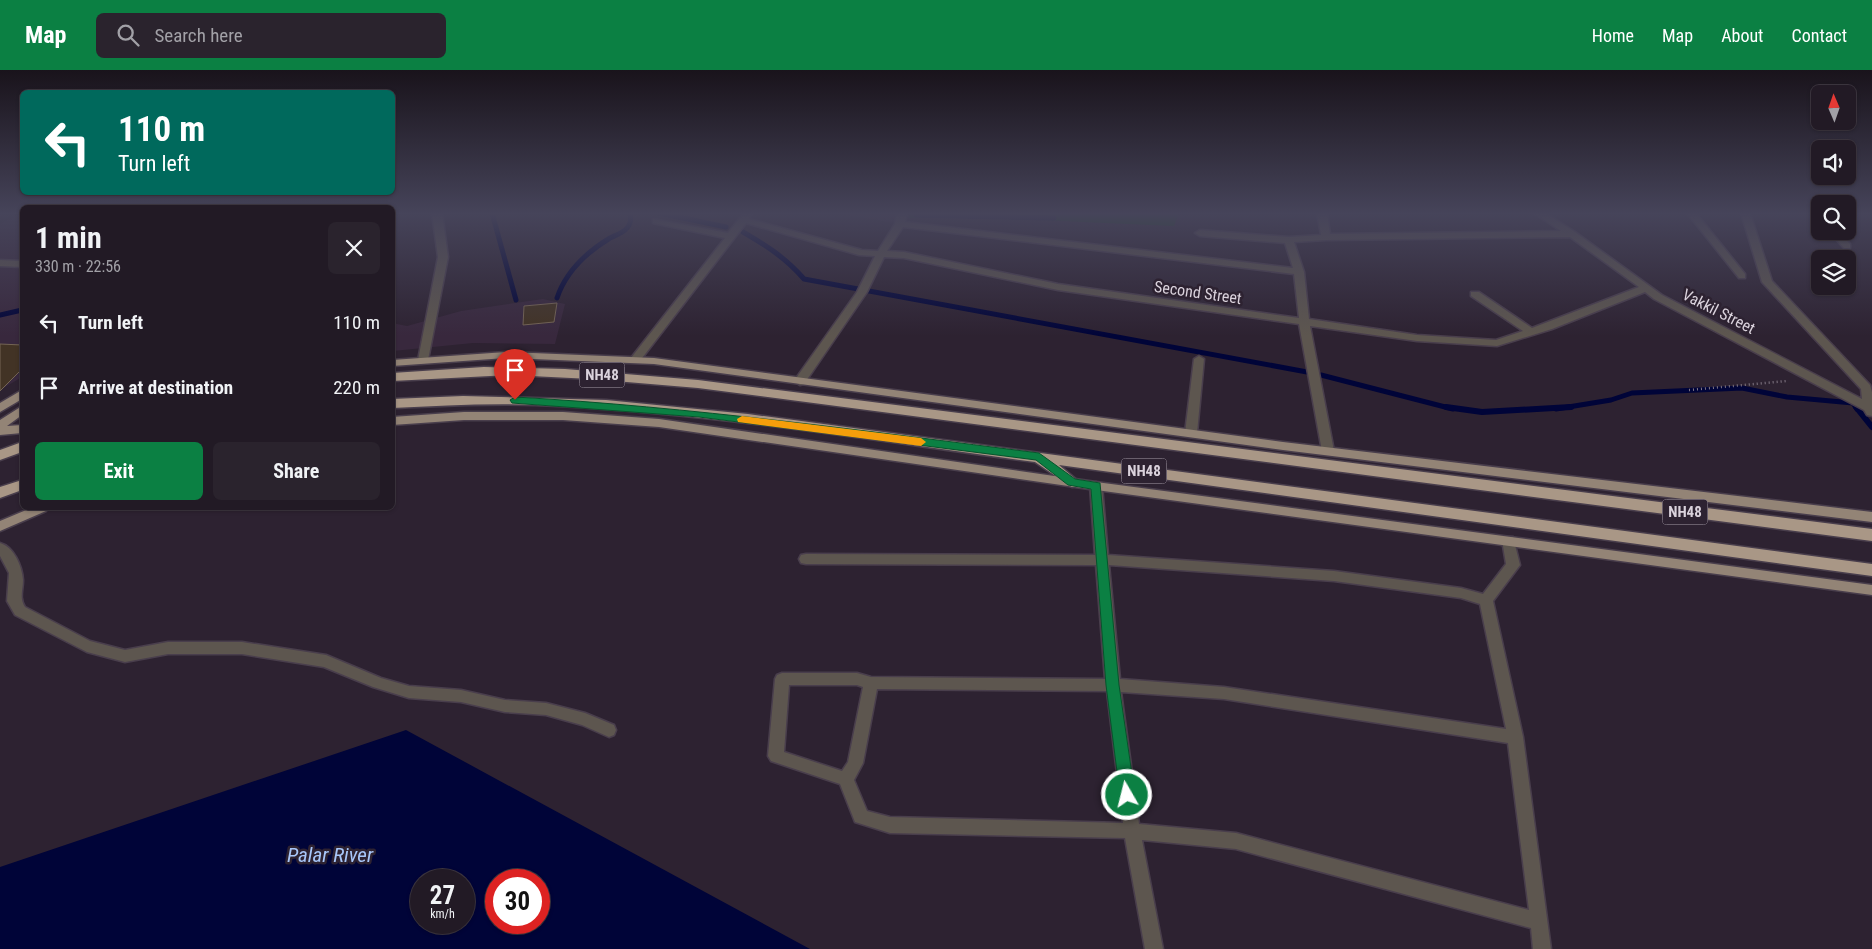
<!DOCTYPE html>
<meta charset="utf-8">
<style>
body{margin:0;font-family:"Roboto Condensed",sans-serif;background:#2a232d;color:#f1f3f6;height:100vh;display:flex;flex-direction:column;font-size:19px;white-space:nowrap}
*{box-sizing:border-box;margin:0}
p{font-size:16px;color:#a2a1a7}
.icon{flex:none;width:28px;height:28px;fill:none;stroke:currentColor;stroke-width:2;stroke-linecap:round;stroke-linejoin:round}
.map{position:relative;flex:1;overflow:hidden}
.details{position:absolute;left:20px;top:135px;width:375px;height:305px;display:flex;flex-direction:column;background:#221a25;border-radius:8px;box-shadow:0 1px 4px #0004,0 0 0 1px #3f3842}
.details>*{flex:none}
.top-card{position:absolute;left:20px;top:20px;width:375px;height:105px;border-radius:8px;box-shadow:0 1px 4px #0004,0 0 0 1px #3f3842;background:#00695c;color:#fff;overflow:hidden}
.needle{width:32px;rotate:358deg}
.fabs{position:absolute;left:1811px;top:15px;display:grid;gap:10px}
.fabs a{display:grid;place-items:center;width:45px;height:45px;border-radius:8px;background:#221a25;box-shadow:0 1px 4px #0004,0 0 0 1px #3f3842;font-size:25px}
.speed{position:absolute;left:410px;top:799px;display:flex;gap:10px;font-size:25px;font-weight:700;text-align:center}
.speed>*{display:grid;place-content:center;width:65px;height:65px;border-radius:50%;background:#221a25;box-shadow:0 1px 4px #0004,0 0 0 1px #3f3842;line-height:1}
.speed small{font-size:12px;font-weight:400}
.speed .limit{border:8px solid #d22;background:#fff;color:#111}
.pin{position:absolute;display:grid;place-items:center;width:42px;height:42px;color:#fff;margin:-51px -21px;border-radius:50% 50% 50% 0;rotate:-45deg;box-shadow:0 0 5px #0007}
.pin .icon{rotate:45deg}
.me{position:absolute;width:55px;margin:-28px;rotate:352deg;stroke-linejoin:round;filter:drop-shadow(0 0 4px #0008)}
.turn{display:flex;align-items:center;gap:18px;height:105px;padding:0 15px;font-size:22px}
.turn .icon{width:65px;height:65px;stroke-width:2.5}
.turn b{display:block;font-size:35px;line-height:42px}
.round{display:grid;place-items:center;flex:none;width:52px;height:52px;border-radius:8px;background:#2a232d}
.headline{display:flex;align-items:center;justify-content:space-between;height:85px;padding:0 15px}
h1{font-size:30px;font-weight:700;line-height:38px}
.primary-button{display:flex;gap:10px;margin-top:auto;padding:10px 15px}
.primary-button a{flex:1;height:58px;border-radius:8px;background:#0b8043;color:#fff;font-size:20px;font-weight:700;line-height:58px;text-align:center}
.primary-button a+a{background:#2a232d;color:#f1f3f6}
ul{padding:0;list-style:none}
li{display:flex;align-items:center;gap:15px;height:65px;padding:0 15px}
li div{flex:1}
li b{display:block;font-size:19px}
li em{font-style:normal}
header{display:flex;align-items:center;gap:30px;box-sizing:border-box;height:70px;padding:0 25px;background:#0b8043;color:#fff}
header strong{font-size:24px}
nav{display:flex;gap:28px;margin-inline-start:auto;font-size:18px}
.search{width:350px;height:45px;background:#2a232d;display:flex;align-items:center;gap:12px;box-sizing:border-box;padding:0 18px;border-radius:8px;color:#a2a1a7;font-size:19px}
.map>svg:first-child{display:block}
.built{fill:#38283d}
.green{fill:#07440f}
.water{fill:#000438;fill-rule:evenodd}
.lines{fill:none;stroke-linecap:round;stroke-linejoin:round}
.stream-far1{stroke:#000438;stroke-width:5}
.stream{stroke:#000438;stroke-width:6}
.building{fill:#423325;stroke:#746454}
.minor-casing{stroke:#493e4c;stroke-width:3}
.major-casing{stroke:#493e4c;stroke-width:3}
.highway-casing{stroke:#493e4c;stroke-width:3}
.path{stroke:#817784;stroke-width:2.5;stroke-dasharray:1 3;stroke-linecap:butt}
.minor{fill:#5d564f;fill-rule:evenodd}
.major{fill:#938476;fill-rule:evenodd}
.highway{fill:#a99786;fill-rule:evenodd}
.route{fill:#0b8043;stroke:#07532c}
.slow{fill:#f59e0b}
.labels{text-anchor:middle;stroke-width:5;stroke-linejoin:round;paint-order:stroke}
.shield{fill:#2d2231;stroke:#a69da9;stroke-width:1}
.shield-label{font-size:15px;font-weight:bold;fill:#dad2dc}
.street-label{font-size:16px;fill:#dad2dc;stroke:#2d2231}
.near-water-label{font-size:21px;font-style:italic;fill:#a8c6f9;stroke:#2d2231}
</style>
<header>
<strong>Map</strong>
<div class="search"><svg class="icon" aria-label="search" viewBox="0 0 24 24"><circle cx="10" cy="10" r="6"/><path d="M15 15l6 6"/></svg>Search here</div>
<nav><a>Home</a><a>Map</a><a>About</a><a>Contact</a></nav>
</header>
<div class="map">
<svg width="1872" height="879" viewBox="0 0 1872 879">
<rect width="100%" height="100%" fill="#2d2231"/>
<g class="built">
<polygon points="22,143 22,307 0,320 0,154"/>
<polygon points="837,143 898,143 894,153"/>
<polygon points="543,229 565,234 555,274 473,273 393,281 392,253 407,256 461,241"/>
</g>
<polygon class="green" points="911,143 1179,143 1174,156 949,146 909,148"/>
<path class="water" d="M406 660 810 879H0V797ZM421 810H464V852H421ZM496 810H539V852H496Z"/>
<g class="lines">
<g class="stream-far1">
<polyline points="492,143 516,230"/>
<polyline points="659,143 726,157"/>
<polyline points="916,145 1054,148"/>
<path d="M743 162C767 176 786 188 804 209L1307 302"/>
<path d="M557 228C566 201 587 182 610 168 616 165 623 163 627 158 631 154 631 148 630 143"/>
<polyline points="0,245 22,240"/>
<polyline points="1321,305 1453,339"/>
<polyline points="1556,339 1611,330 1632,323 1742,318 1787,327 1853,333 1857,339"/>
</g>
<g class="stream">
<polyline points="1446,337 1482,342 1571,337"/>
<polyline points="1856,337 1872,357"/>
</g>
</g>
<g class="building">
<polygon points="557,233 554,252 523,255 524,236"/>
<polygon points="0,274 22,275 22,299 0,321"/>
</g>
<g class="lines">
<defs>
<g id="minor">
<polygon points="432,143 442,143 448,187 428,290 423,293 418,290 438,187"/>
<path d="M744 143H752L749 149 862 180 878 181 895 154 897 143H907L905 152 1293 198 1285 173 1200 166 1195 163 1200 160 1289 167 1321 165 1317 143H1327L1330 164 1561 161 1534 143H1545L1575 162 1662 225 1862 329 1861 319 1762 212 1741 143H1750L1772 211 1870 315 1872 322V346L1867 345 1864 340 1654 229 1645 222 1552 259 1497 276 1417 271 1310 256 1334 381 1328 385 1322 381 1299 254 1058 220 904 188 884 187 867 222 804 314 800 315 794 311 857 222 875 186 859 185 746 153 639 292H631L630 290 631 288 725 168 653 153V149L728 163ZM903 157 1294 204 1299 248 1058 214 904 182 887 181ZM1570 167 1639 217 1532 258 1479 222H1471V226L1523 261 1496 270 1417 265 1309 249 1304 202 1294 172 1326 170Z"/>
<polygon points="1687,143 1696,143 1745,204 1745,208 1739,208"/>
<polygon points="1811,143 1820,143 1820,151"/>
<polygon points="1828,161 1838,161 1850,174 1850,178 1844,178"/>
<polygon points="0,190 22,191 22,197 0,196"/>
<polygon points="1199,286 1204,289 1197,363 1191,367 1185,363 1194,289"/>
<path d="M1096 412 1102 416 1108 485 1334 501 1461 518 1483 524 1506 494 1502 470 1503 467H1513L1520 495 1493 531 1523 667 1551 879H1533L1531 858 1236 779 1142 770 1163 879H1145L1125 768 890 763 855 752 840 714 771 691 768 686 775 609 777 605 782 603H857L871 607 1105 609 1096 495 806 494 801 493 799 489 801 485 806 484 1095 485 1090 416ZM1109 495 1334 511 1461 528 1480 534 1506 659 1224 617 1120 609ZM789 615H857L863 617 848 692 842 701 784 682ZM877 619 1107 621 1123 753 890 747 867 741 854 710 863 693ZM1121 622 1224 629 1508 673 1529 840 1236 763 1139 754Z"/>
<path d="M0 473C14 477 22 496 23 510 23 520 19 528 25 537L90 571 125 580 168 572H242L326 585 381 608 409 616 461 620 505 630 546 633 585 643 614 655 616 660 614 665 609 667 582 655 546 645 505 642 461 632 409 628 373 617 324 597 242 584H168L125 592 87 582 15 545 7 531 9 503 0 486Z"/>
</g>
<g id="major">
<polygon points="506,282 654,288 1283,372 1872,442 1872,452 1283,380 654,294 506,288 392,296 392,290"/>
<polygon points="22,320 22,329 0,342 0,333"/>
<polygon points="22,336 22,345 7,356 22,355 22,363 0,365 0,350"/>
<polygon points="464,342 563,342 659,349 1096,412 1872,515 1872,525 1096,420 659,357 563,350 464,350 392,355 392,347"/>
<polygon points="31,438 48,438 46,441 0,461 0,451"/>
</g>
<g id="highway">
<polygon points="484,297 565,299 698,310 1872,459 1872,471 698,318 591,309 511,305 392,311 392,303"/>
<path d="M463 326 606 330 748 344 1872 494V506L1059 395 1079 412 1077 416 1072 417 1035 392C869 370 704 342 536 335 488 333 440 336 392 338V329Z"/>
<polygon points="22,372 22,382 0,390 0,380"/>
<polygon points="22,410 22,420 0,428 0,417"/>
</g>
</defs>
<use href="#minor" class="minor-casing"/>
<use href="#major" class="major-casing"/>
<use href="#highway" class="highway-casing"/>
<polyline class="path" points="1689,320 1787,311"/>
<use href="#minor" class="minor"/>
<use href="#major" class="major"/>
<use href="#highway" class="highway"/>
</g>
<linearGradient id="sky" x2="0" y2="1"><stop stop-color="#19131b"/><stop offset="0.54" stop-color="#46445a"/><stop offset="1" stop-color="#46445a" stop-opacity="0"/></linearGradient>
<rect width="1872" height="266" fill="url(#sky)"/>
<path class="route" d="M515 327C691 337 865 361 1039 383L1075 409 1100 413 1119 615 1135 725 1132 729 1127 731 1122 729 1120 725 1106 615 1091 419 1068 415 1036 390 699 347 512 333 510 330Z"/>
<polygon class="slow" points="742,346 921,368 926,372 921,376 738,352 737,349"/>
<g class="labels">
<g class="shield">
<rect x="579.5" y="292.5" width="45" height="25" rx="4"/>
<rect x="1121.5" y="388.5" width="45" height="25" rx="4"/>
<rect x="1662.5" y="429.5" width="45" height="25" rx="4"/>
</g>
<g class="shield-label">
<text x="602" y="310">NH48</text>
<text x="1144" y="406">NH48</text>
<text x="1685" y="447">NH48</text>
</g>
<g class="street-label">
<text transform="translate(1198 222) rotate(8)" y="6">Second Street</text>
<text transform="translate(1719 241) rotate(27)" y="6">Vakkil Street</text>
</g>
<g class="near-water-label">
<text x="330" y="792">Palar River</text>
</g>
</g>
</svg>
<div class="fabs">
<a><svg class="needle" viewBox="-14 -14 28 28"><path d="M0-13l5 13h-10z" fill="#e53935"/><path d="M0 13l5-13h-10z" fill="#a2a1a7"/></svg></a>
<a><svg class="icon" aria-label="sound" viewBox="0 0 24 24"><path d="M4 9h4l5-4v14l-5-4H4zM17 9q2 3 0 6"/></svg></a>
<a><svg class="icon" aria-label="search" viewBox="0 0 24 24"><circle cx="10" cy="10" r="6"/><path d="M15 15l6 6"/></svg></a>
<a><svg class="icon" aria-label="layers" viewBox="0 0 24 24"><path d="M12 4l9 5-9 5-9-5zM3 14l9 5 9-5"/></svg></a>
</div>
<div class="speed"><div>27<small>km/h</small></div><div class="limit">30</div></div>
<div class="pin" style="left:515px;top:330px;background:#d93025"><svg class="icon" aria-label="arrive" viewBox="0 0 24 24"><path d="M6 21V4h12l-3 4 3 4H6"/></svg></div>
<svg class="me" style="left:1127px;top:725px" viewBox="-20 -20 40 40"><circle r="17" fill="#0b8043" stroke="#fff" stroke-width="3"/><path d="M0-11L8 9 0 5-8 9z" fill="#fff"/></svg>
<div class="top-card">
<div class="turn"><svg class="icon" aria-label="left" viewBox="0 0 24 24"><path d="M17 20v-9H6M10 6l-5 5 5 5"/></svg><div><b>110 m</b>Turn left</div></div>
</div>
<section class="details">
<div class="headline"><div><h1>1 min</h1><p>330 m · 22:56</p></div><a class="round"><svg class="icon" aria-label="close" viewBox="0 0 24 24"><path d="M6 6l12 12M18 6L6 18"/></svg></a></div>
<ul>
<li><svg class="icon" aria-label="left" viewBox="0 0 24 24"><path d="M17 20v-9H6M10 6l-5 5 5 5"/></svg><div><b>Turn left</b></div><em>110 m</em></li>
<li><svg class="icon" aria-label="arrive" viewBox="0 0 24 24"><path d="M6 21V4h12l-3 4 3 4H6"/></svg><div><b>Arrive at destination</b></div><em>220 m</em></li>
</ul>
<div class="primary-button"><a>Exit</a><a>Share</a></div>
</section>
</div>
